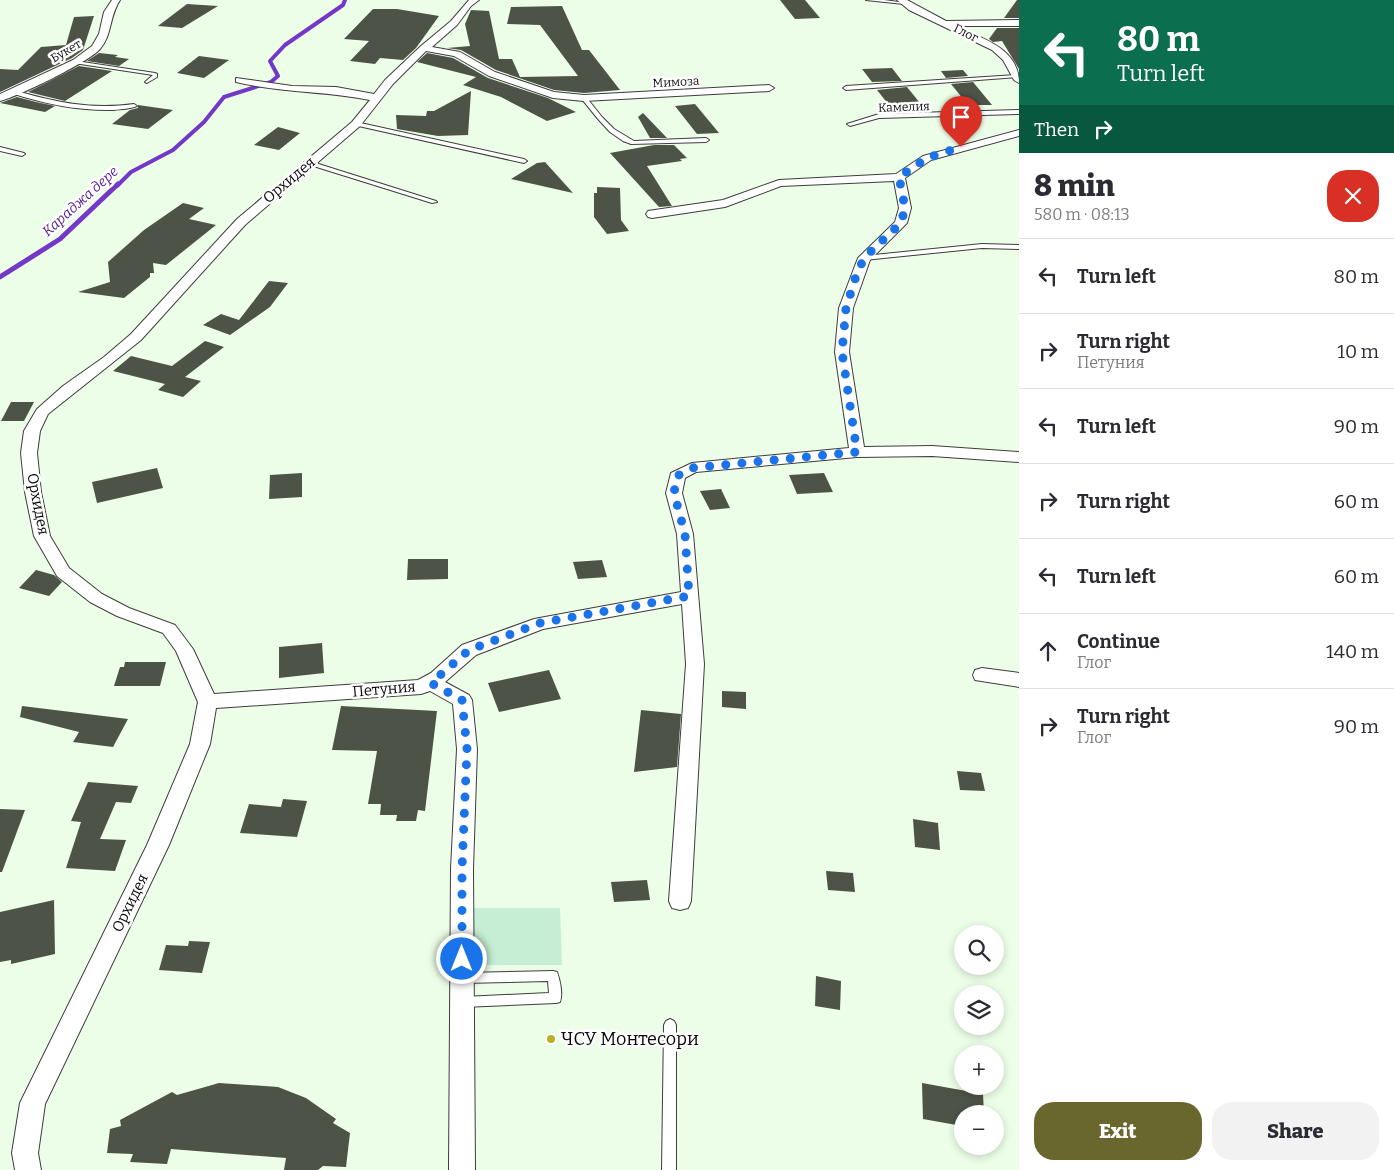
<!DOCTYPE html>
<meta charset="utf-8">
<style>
body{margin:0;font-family:Bitter,serif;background:#f2f2f3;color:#2b2b33;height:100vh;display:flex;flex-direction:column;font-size:19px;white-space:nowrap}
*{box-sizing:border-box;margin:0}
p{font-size:16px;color:#7c7c81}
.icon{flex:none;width:28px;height:28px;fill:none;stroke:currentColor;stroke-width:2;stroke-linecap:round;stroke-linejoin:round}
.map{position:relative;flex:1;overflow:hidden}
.panel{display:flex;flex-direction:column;background:#fff;width:375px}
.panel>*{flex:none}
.hud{background:#0b6e4f;color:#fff;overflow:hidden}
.fabs{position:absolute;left:954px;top:925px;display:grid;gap:10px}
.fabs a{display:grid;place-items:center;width:50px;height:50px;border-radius:50%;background:#fff;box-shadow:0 2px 8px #0003;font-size:25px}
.pin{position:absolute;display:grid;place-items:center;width:42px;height:42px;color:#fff;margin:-51px -21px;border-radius:50% 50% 50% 0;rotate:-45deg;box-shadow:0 0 5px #0007}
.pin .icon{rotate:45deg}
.me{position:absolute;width:55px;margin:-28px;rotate:0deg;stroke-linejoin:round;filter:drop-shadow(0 0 4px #0008)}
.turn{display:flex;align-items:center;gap:18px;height:105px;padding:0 15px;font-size:22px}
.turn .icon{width:65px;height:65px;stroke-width:2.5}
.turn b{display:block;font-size:35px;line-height:42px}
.then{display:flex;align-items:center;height:48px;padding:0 15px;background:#0003;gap:10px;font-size:19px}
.round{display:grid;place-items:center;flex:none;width:52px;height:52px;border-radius:20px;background:#f2f2f3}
.summary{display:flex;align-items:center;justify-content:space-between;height:85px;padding:0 15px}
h1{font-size:30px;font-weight:800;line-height:38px}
.action{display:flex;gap:10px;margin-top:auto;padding:10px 15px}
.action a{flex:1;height:58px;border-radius:20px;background:#6a672e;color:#fff;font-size:20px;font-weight:800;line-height:58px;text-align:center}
.action a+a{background:#f2f2f3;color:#2b2b33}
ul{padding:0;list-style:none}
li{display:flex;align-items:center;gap:15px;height:75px;padding:0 15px;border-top:1px solid #e1e1e2}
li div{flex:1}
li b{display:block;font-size:19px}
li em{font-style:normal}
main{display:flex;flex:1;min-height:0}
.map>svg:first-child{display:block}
.pitch{fill:#c6eed4}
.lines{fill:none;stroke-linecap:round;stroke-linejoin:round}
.stream-far1{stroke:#7438c9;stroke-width:4}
.stream{stroke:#7438c9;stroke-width:5}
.building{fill:#4e5347}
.service-casing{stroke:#3d3d3d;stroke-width:2}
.minor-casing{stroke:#3d3d3d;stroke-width:2}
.service{fill:#fff;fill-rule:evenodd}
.minor{fill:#fff;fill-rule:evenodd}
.route{stroke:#1a73e8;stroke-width:9;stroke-dasharray:0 16.2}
.poi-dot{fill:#b6b127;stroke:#fff;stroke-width:2}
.labels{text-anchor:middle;stroke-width:5;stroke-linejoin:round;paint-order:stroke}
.far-street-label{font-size:12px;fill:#0a0a0a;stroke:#fff}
.far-water-label{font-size:14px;font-style:italic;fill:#521897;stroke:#fff}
.street-label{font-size:15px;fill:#0a0a0a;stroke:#fff}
.near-poi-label{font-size:18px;fill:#0a0a0a;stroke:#fff;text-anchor:start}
</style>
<main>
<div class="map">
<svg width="1019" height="1170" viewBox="0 0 1019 1170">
<rect width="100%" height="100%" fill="#ecfee8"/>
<polygon class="pitch" points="470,908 560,908 562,965 469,965"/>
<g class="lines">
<polyline class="stream-far1" points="117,186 131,172 173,150 204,122 224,97 271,82 278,76 270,61 285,45 343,5 345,0"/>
<polyline class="stream" points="0,277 60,239 118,184"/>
</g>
<g class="building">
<polygon points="780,0 805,0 820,18 795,19"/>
<polygon points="1017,0 1019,0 1019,18 1004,18"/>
<polygon points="187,4 218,6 182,28 158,26"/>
<polygon points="562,6 582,50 589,50 620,90 584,93 554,90 496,70 461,50 447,48 470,46 465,24 471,10 489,11 499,59 512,59 520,77 578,76 540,25 507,24 511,7"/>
<polygon points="373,9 397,9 439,16 416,48 403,60 380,58 375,64 350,61 369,41 344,39"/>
<polygon points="94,16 83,50 72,58 0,92 0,69 18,70 41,47 66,45 74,17"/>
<polygon points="997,28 1019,28 1019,69 1002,41 993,42 989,39"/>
<polygon points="99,53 118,55 115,57 129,59 119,66 87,61"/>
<polygon points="427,53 453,58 488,78 548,98 576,112 547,121 501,97 463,85 476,77 417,62"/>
<polygon points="199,56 229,60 204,78 177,73"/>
<polygon points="79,66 112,71 65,101 28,92"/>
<polygon points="892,68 902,81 872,82 862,69"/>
<polygon points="963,70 968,76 946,78 941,71"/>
<polygon points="973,82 992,105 968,105 951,84"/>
<polygon points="907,87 924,108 892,109 877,90"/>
<polygon points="471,91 468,135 438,136 397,129 396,115 426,116 427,111 434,111"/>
<polygon points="17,97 36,102 55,106 45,112 0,103"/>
<polygon points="695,104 719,133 697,134 675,106"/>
<polygon points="138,105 173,110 148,129 112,124 130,110 138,108"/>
<polygon points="643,113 667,138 650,138 638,117"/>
<polygon points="278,127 300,133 279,150 254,145"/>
<polygon points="654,145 674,145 687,158 680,159 682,161 647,166 672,206 659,207 610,153"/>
<polygon points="545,162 573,193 511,179 537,163"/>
<polygon points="597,187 620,188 621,220 629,231 607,234 594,217 594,193 597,193"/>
<polygon points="183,203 204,208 189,219 216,225 166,265 153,263 154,273 150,273 150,277 124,298 78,292 110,282 108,262 144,230"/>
<polygon points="269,281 288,283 270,307 230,335 203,325 221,314 239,320"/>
<polygon points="205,341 224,347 185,377 201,381 183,397 158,390 165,384 113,371 131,356 172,366"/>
<polygon points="11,402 34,402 24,421 1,421"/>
<polygon points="157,468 163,488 97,503 92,482"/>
<polygon points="302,473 302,497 269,499 270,475"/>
<polygon points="824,473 833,492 797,494 789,475"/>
<polygon points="721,489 730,508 710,510 700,491"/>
<polygon points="408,559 448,559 448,579 407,580"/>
<polygon points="602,560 607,577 578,579 573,562"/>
<polygon points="36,570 54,575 62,582 49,596 19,588"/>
<polygon points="322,643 324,673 279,678 279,647"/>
<polygon points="125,662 166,662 160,686 114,686 120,667 124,667"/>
<polygon points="549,670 561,699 499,712 488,683"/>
<polygon points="722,691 746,692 746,709 722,707"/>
<polygon points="22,706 128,719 113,747 73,742 79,732 20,717"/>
<polygon points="341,706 437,711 425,811 418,810 416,821 396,821 397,815 380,815 381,804 368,804 377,751 332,750"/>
<polygon points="641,710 681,714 677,767 634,772"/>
<polygon points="957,771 981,773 985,791 960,790"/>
<polygon points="88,782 138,786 131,803 116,802 100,839 126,840 115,871 66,868 81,822 71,821"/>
<polygon points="283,799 307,801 297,837 240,833 249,804 281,807"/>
<polygon points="0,809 25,810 2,872 0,872"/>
<polygon points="913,819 938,823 940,850 915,847"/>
<polygon points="826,871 853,873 855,892 828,890"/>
<polygon points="647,880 650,900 614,902 611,882"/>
<polygon points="54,900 55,954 11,964 11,960 0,962 0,912"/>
<polygon points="189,941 210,942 202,973 159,970 166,945 188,946"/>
<polygon points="816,976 841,981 840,1010 815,1006"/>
<polygon points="219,1083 278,1087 306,1098 336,1119 333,1123 350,1133 346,1167 323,1166 318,1170 284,1170 286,1158 171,1149 167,1164 130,1162 133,1154 107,1153 110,1129 121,1126 120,1120 172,1092 177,1095"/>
<polygon points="922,1083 983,1094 984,1114 962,1114 962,1126 923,1119"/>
</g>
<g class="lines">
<defs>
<g id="service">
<polygon points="866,0 884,0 906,3 904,4"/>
<polygon points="76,61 155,73 157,74 157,77 147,83 145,82 153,75 74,63 74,62"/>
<polygon points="1016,75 1018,75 1018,77 846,90 843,88 846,86"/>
<path d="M13 90C55 102 90 110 134 104L137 106C130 109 121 109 114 110 79 111 45 104 11 93L10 92Z"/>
<polygon points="582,97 586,97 602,117 614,129 634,141 706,138 709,140 706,142 631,144 623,141 610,132 598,119 581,98"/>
<polygon points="1019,110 1019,114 879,118 850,126 847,124 879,114"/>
<polygon points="356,122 524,159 527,161 524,163 354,125 354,123"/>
<polygon points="0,147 24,153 25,154 22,156 0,151"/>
<polygon points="309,161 436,201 437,202 432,203 307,164 306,163"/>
<polygon points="982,244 1019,245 1019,249 982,248 864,260 861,258 864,256"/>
<path d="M553 971 557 972C560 980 563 994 560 1002L556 1003 463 1007 459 1006 457 1002 459 998 463 997 549 993 548 981 462 983 458 982 456 978 458 974 462 973Z"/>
<polygon points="670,1019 674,1021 676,1025 676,1170 662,1170 664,1025 666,1021"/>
</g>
<g id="minor">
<path d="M112 0H120C109 17 112 36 100 49 89 62 17 97 0 101V94L73 60 92 46 99 34 104 12Z"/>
<path d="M469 0H479L471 6 457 25 432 47 460 52 495 72 554 92 584 95 769 85 774 88 769 91 584 101 553 98 489 76 454 56 426 51 393 84 360 126 245 225 141 340 48 414 40 431 37 453 41 492 50 536 69 568 102 594 129 608 175 625 193 649 214 694 418 680 431 673 462 645 534 619 681 592 677 534 666 493 671 473 692 463 849 448 835 352 839 308 858 258 895 222 899 208 894 181 781 186 725 207 652 218 648 217 646 214 648 211 723 200 779 180 896 174 923 156 1019 130V136L931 160 905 178 911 208 907 223 870 260 853 308 849 352 864 447 932 446 1019 452V462L932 456 857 457 696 472 685 478 682 493 693 534 704 664 691 901 688 908 680 910 672 908 669 901 686 664 682 604 543 629 476 655 445 682 469 695 472 700 477 749 473 869 475 1170H449L451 869 457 749 453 704 430 691 421 694 216 708 210 744 169 845 45 1104 38 1153 41 1170H15L12 1153 20 1103 147 845 190 744 198 702 176 651 163 633 117 616 90 602 57 576 34 536 25 492 21 453 24 431 37 409 63 386 104 357 131 334 237 219 352 122 370 100C326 91 281 93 236 82V78L292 86 336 87 374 94 385 80 421 46 451 21Z"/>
<path d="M897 0H907L946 21 1019 20V26H956C983 39 1019 48 1019 83L1014 80 1003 60 992 50 909 10Z"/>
<polygon points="982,668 1019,673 1019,687 975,680 973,675 975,670"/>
</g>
</defs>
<use href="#service" class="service-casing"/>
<use href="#minor" class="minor-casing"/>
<use href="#service" class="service"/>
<use href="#minor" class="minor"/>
</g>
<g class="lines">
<polyline class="route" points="462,959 462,869 467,749 462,700 431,683 469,650 540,623 689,596 685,534 674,493 677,476 692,468 857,452 842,352 846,308 856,276 864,258 901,223 905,208 899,177 927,158 961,147"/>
</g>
<circle class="poi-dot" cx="551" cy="1039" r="5"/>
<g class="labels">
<g class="far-street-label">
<text transform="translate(966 33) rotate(27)" y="4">Глог</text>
<text transform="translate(66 51) rotate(-30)" y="4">Букет</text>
<text transform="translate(676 82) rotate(-3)" y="4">Мимоза</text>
<text transform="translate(904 107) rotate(-2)" y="4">Камелия</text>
</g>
<g class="far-water-label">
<text transform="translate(80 201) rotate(-42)" y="5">Караджа дере</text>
</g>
<g class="street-label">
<text transform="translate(289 180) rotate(-40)" y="5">Орхидея</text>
<text transform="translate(38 504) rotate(79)" y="5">Орхидея</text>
<text transform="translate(384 689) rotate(-5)" y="5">Петуния</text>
<text transform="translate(130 903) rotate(-64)" y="5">Орхидея</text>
</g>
<g class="near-poi-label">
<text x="561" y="1045">ЧСУ Монтесори</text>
</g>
</g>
</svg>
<div class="fabs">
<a><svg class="icon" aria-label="search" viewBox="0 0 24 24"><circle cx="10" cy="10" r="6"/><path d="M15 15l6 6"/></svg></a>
<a><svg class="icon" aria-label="layers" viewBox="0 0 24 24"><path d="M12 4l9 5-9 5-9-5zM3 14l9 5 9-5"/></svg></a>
<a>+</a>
<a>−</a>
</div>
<div class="pin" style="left:961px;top:147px;background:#d93025"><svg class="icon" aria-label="arrive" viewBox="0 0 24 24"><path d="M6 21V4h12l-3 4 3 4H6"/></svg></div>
<svg class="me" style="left:462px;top:959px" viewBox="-20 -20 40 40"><circle r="17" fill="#1a73e8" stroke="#fff" stroke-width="3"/><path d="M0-11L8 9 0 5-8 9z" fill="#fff"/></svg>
</div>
<section class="panel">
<div class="hud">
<div class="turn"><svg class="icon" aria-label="left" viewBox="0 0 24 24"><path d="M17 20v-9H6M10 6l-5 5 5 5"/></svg><div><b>80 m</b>Turn left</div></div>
<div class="then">Then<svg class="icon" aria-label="right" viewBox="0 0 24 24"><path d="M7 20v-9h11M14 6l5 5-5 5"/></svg></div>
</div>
<div class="summary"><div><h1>8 min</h1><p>580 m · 08:13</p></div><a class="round" style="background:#d93025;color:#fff"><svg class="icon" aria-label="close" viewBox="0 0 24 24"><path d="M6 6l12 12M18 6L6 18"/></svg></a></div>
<ul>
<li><svg class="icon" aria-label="left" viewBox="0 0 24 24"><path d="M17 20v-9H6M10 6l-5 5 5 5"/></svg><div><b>Turn left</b></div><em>80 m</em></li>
<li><svg class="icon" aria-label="right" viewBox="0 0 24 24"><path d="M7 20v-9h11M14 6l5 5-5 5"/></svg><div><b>Turn right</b><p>Петуния</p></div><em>10 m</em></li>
<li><svg class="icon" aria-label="left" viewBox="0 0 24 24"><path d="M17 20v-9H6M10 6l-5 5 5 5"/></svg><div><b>Turn left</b></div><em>90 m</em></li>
<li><svg class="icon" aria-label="right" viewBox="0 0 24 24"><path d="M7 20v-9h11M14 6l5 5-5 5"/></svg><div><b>Turn right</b></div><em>60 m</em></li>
<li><svg class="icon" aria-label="left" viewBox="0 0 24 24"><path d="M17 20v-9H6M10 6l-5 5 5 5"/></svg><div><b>Turn left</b></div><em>60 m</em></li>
<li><svg class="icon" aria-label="ahead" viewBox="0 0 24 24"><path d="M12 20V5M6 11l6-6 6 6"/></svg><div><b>Continue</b><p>Глог</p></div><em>140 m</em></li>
<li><svg class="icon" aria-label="right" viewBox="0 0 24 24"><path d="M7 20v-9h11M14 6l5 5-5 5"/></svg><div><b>Turn right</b><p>Глог</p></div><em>90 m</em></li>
</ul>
<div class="action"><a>Exit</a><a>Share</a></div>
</section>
</main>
